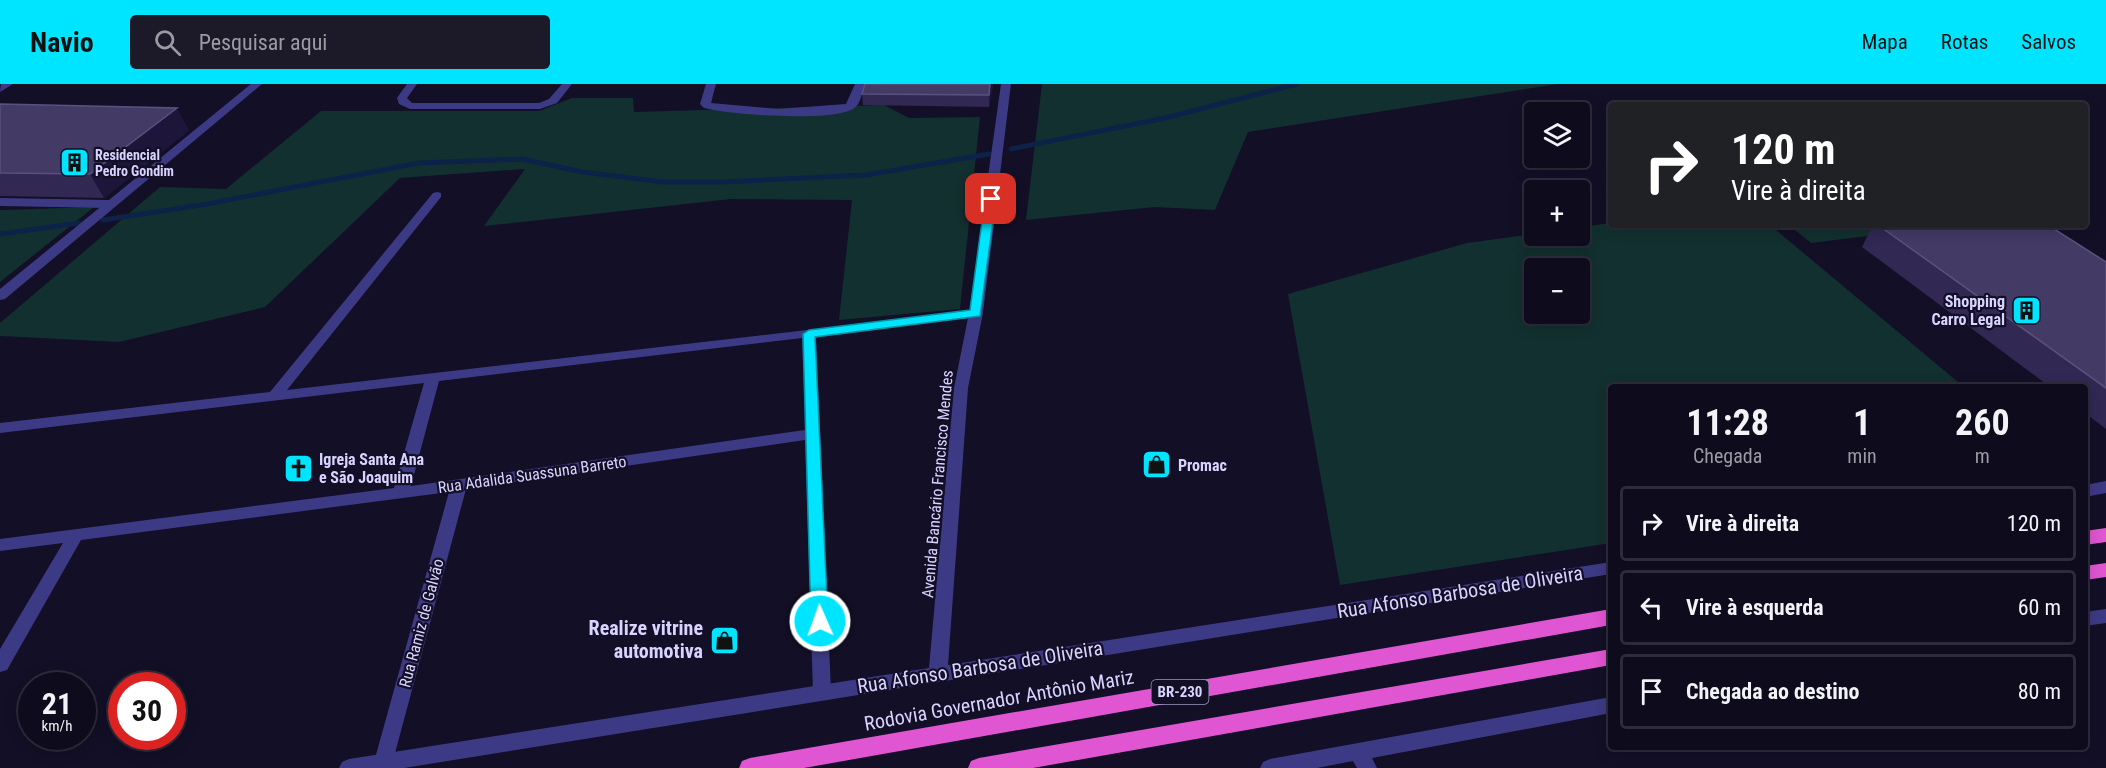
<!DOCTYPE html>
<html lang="pt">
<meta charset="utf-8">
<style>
body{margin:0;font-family:"Roboto Condensed",sans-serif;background:#1c1929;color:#f1f3f6;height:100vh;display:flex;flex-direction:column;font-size:22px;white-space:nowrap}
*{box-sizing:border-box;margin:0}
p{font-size:20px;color:#9b9ba3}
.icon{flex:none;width:33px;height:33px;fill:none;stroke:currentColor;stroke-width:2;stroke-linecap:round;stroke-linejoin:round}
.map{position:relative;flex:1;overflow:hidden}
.details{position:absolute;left:1608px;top:300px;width:480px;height:366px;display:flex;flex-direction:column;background:#0e0b1c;border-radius:6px;box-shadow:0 3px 15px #0003,0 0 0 2px #2e2b3b}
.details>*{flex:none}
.banner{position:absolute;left:1608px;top:18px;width:480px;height:126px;border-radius:6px;box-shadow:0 3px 15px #0003,0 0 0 2px #2e2b3b;background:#202124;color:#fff;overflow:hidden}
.fabs{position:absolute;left:1524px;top:18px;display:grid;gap:12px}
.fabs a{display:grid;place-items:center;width:66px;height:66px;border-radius:6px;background:#0e0b1c;box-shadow:0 3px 15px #0003,0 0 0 2px #2e2b3b;font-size:30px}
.speed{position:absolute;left:18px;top:588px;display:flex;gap:12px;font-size:30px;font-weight:700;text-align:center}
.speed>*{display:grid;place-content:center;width:78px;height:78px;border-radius:50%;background:#0e0b1c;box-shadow:0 3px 15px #0003,0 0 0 2px #2e2b3b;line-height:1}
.speed small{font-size:15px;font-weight:400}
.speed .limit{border:9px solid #d22;background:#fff;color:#111}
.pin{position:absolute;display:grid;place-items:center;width:51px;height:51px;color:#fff;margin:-26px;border-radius:12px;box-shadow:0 3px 9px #0006}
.me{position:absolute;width:66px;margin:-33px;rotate:358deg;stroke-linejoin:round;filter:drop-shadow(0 0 4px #0008)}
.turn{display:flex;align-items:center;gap:21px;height:126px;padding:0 24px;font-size:27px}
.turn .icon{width:78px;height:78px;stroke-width:2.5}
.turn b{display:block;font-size:42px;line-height:51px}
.eta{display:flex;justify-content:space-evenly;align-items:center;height:102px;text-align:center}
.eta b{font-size:36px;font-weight:700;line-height:42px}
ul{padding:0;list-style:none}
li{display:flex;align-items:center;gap:18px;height:75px;margin:0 12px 9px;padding:0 12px;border:3px solid #2e2b3b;border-radius:6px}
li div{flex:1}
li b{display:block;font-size:22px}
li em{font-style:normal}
header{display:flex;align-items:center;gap:36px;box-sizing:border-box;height:84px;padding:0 30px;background:#00e5ff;color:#111}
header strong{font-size:28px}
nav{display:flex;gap:33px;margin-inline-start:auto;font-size:21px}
.search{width:420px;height:54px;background:#1c1929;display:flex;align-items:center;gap:15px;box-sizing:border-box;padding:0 21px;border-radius:6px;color:#9b9ba3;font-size:22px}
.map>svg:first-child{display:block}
.green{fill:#12302f;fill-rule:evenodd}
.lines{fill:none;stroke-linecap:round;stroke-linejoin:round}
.stream{stroke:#0c2248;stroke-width:5}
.minor{fill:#3d3a85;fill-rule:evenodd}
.tertiary{fill:#3d3a85;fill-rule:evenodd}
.trunk{fill:#e055d1;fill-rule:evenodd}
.wall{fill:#312854}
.shaded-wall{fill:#1d163a}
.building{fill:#433a66;stroke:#5a527e;stroke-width:1.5}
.route{fill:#00e5ff;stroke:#0095a6;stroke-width:1.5}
.labels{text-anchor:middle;stroke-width:4.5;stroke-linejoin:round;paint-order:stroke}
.far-poi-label{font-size:14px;font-weight:bold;fill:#d9d4ff;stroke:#130f26;text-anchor:start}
.shield{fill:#130f26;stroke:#9e99be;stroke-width:1.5}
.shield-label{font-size:15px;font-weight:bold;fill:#d9d4ff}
.poi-label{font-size:16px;font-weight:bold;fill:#d9d4ff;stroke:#130f26;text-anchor:start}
.street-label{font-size:16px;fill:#d9d4ff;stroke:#130f26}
.near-street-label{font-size:20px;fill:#d9d4ff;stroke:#130f26}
.near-poi-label{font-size:20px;font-weight:bold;fill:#d9d4ff;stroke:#130f26;text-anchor:end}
</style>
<header>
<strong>Navio</strong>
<div class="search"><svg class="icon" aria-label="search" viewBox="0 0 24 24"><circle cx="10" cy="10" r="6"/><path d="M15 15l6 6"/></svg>Pesquisar aqui</div>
<nav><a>Mapa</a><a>Rotas</a><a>Salvos</a></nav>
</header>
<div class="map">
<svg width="2106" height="684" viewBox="0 0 2106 684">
<rect width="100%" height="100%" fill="#130f26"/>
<g class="green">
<polygon points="1042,0 1558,0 1248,48 1215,126 1155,123 1026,136"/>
<polygon points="572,14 633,14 634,28 884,21 909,34 980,33 960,225 839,236 852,116 731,115 484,142 525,85 400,94 265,223 119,258 0,252 0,239 160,103 226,105 321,27 539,27"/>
<polygon points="94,123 0,198 0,126"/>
<path d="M1611 139V141H1770L1964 303H1611V459L1340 501 1288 210 1467 159 1534 150 1580 152V143ZM1580 184V230H1534V184Z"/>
<polygon points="1789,141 1956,141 1811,159"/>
</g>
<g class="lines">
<g class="stream">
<polyline points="1011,65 1165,34 1297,0"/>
<polyline points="103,136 207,120 419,79 522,75 582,88 663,98 723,98 866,91 989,70"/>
<polyline points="0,150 79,139"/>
</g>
<g class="minor">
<polygon points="407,0 417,0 407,14 412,19 539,19 549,15 562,0 572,0 557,19 540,25 410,25 399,20 397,14"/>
<path d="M706 0H716L711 19 778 25 846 20 855 0H865C862 7 861 21 853 25 829 38 733 31 704 24L700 20Z"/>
<path d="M437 108 441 109V113L287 306 981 226 983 229 976 233 816 252 831 608 829 614 822 616 815 614 813 608 805 356 466 405 391 684H377L374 678 449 408 81 456 7 586 0 588V565L63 459 0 467V455L394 404 424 299 0 349V339L270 308 433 109ZM802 254 805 346 411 402 439 297Z"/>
<polygon points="0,114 109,116 115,120 109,124 0,122"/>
<polygon points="2106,525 2106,539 2085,542 2085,528"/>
<polygon points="1611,613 1611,629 1372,674 1377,684 1357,684 1353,677 1317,684 1260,684 1263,678 1270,675"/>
</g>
<g class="tertiary">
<polygon points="13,0 0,8 1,0"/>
<polygon points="251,0 262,0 5,215 0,216 0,205"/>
<polygon points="1001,0 1011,0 983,229 968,304 948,581 1611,478 1611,490 404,684 339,684 342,678 349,675 929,584 954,304 969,229"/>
<polygon points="2106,397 2106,409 2085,413 2085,401"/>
</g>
<g class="trunk">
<polygon points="2106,444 2106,458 2085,461 2085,447"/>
<polygon points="2106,479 2106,493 2085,496 2085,482"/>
<polygon points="1611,525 1611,541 804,684 739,684 742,677 750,674"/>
<polygon points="1611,565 1611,581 1033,684 968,684 971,677 979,674"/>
</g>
</g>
<g class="wall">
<polygon points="865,0 993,0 989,23 863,21 862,10"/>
<polygon points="0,20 189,46 104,114 0,112"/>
<polygon points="1873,141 2048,141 2106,178 2106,345 2085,329 2085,303 2050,303 1862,163"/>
</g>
<g class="shaded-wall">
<polygon points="990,0 993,0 989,23 989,11"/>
<polygon points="177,24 189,46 104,114 90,90"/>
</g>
<g class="building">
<polygon points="865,0 990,0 989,11 862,10"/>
<polygon points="0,20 177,24 90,90 0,89"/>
<polygon points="1878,141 2048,141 2106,178 2106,304"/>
</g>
<polygon class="route" points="991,111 996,115 980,232 815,253 828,537 825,542 820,544 814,542 811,537 803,250 809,246 970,226 985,115"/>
<defs>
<symbol id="building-square" viewBox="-11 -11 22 22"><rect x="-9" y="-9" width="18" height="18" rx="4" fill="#00e5ff" stroke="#130f26"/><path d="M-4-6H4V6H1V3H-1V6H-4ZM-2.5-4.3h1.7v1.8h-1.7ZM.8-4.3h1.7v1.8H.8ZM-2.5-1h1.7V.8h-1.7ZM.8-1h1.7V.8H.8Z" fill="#111"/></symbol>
<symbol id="shop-square" viewBox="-11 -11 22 22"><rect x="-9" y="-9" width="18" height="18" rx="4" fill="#00e5ff" stroke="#130f26"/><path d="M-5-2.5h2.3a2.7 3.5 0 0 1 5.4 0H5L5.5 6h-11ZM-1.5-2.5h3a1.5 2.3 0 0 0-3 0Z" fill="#111"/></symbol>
<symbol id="church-square" viewBox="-11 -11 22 22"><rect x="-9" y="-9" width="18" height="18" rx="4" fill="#00e5ff" stroke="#130f26"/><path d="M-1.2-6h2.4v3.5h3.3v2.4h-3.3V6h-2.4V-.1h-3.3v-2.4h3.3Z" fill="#111"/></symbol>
</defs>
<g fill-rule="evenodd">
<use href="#building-square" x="58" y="62" width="33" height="33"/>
<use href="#building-square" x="2010" y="210" width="33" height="33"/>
<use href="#shop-square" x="1140" y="364" width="33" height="33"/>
<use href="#church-square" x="282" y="368" width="33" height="33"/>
<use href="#shop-square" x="708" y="540" width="33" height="33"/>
</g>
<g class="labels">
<g class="far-poi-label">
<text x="95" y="76">Residencial<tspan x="95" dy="16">Pedro Gondim</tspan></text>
</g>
<rect class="shield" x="1151.5" y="596" width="57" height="24" rx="4.5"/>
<g class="shield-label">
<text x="1180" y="613">BR-230</text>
</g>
<g class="poi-label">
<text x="2005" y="223" text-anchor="end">Shopping<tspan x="2005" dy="18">Carro Legal</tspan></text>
<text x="319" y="381">Igreja Santa Ana<tspan x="319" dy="18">e São Joaquim</tspan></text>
<text x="1178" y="387">Promac</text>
</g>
<g class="street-label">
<text transform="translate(532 390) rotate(-8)" y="6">Rua Adalida Suassuna Barreto</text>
<text transform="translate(937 400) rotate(-85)" y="6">Avenida Bancário Francisco Mendes</text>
<text transform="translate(421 539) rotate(-75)" y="6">Rua Ramiz de Galvão</text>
</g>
<g class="near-street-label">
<text transform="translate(1460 508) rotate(-9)" y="7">Rua Afonso Barbosa de Oliveira</text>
<text transform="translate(980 583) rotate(-9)" y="7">Rua Afonso Barbosa de Oliveira</text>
<text transform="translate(999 616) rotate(-10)" y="7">Rodovia Governador Antônio Mariz</text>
</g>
<g class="near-poi-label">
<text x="703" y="551">Realize vitrine<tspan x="703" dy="23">automotiva</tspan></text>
</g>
</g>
</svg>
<div class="fabs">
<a><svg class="icon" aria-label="layers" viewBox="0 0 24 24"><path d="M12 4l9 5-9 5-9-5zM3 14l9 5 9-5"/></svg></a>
<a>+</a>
<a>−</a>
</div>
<div class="speed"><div>21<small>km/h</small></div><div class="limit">30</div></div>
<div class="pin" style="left:991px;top:115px;background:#d93025"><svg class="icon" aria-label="arrive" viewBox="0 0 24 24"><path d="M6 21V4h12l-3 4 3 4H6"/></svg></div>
<svg class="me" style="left:820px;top:537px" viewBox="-20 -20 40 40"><circle r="17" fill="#00e5ff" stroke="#fff" stroke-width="3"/><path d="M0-11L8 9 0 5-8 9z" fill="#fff"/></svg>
<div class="banner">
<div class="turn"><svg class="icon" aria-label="right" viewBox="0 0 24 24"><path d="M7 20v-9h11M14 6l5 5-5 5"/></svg><div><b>120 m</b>Vire à direita</div></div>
</div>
<section class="details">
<div class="eta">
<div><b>11:28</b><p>Chegada</p></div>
<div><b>1</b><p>min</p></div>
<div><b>260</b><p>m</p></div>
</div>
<ul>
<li><svg class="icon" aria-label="right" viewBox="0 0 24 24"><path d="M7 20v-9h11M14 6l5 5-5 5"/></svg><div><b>Vire à direita</b></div><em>120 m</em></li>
<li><svg class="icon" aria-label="left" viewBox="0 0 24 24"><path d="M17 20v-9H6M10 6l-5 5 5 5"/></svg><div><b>Vire à esquerda</b></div><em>60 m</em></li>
<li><svg class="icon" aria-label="arrive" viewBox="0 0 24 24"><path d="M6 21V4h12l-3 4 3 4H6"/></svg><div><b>Chegada ao destino</b></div><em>80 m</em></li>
</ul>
</section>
</div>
